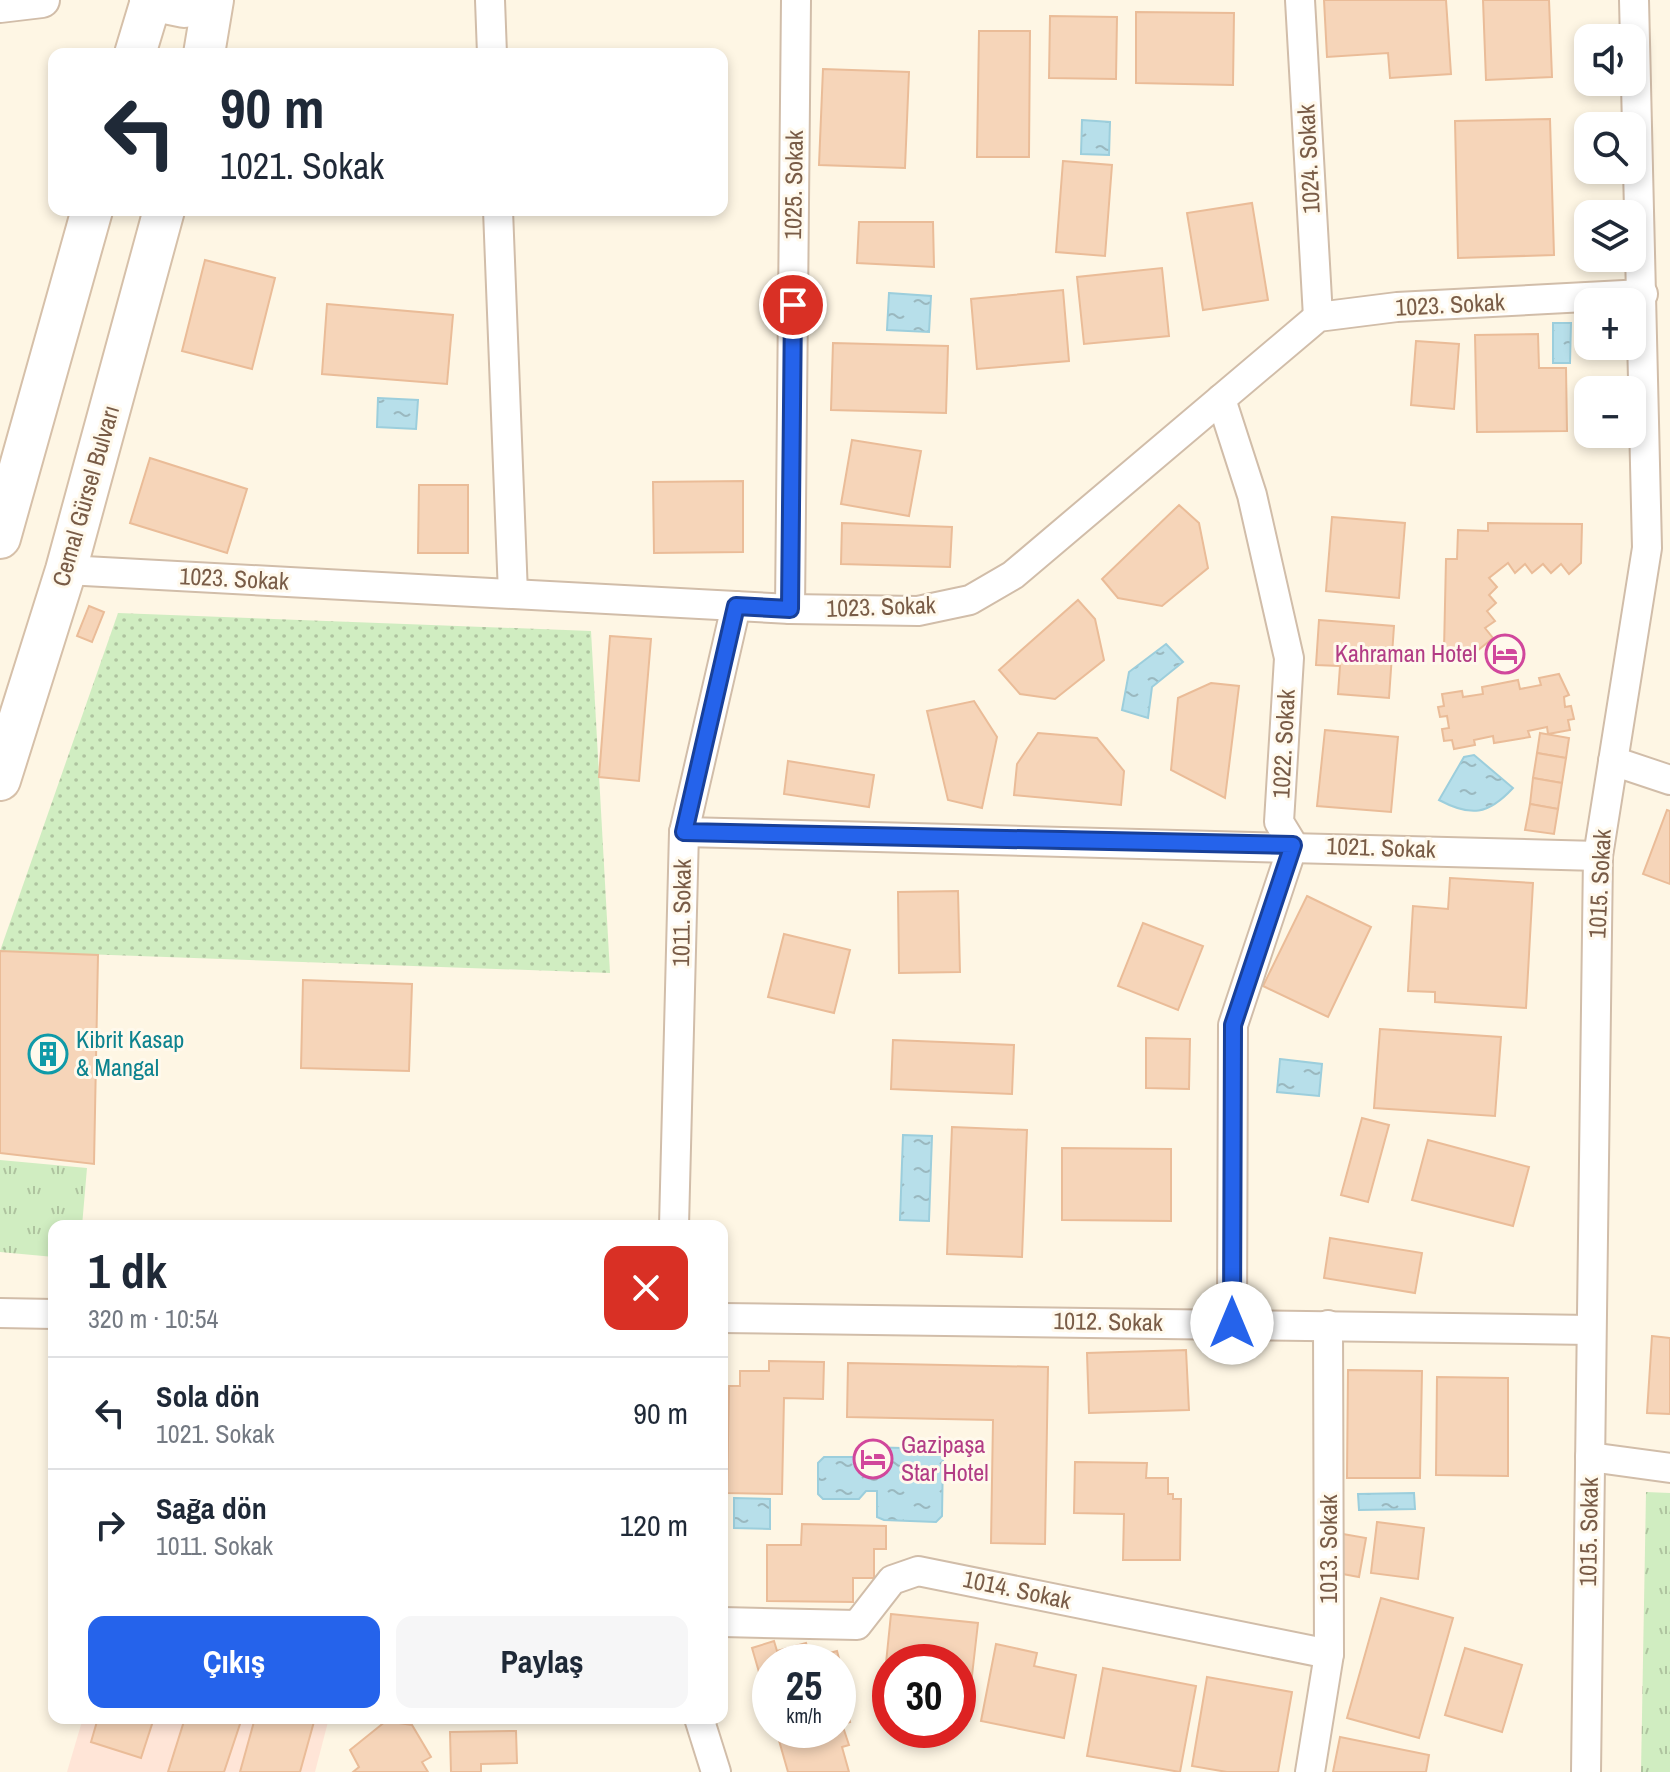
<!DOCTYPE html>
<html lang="tr">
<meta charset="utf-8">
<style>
body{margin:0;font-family:"Archivo Narrow",sans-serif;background:#f6f6f7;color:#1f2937;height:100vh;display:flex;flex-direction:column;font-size:30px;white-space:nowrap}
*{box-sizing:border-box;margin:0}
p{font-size:26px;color:#747a83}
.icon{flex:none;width:44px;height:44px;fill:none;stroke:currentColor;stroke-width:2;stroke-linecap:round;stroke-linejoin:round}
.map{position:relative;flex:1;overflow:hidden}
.sheet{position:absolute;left:48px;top:1220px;width:680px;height:504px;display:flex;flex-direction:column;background:#fff;border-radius:16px;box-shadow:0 4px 12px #0003}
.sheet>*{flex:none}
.banner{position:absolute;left:48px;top:48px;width:680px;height:168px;border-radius:16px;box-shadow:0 4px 12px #0003;background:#fff;color:#1f2937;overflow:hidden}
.fabs{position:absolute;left:1574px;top:24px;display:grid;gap:16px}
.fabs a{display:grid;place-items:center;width:72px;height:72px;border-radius:16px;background:#fff;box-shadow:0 4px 12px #0003;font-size:40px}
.speed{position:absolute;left:752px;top:1644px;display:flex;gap:16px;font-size:40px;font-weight:700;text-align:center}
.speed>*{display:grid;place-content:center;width:104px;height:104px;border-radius:50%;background:#fff;box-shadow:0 4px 12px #0003;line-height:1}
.speed small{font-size:20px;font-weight:400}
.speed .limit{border:12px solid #d22;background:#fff;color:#111}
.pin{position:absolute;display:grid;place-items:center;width:68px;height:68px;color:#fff;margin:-34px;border:4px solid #fff;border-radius:50%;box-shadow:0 2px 8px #0007}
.me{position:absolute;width:88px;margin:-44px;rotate:0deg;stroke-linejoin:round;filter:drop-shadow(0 0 6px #0008)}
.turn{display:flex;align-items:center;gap:28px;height:168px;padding:0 40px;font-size:36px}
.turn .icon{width:104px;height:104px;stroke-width:2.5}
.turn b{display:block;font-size:56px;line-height:68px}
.round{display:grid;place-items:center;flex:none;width:84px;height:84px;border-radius:16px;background:#f6f6f7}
.summary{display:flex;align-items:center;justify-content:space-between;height:136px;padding:0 40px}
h1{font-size:48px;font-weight:800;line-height:60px}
.action{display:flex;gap:16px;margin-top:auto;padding:16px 40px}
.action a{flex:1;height:92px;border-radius:16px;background:#2563eb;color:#fff;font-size:32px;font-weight:800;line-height:92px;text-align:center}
.action a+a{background:#f6f6f7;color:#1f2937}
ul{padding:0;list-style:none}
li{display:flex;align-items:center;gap:24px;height:112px;padding:0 40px;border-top:2px solid #e0e1e3}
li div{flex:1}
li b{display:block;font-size:30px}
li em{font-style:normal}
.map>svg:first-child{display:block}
.commercial{fill:#ffe5d7}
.grass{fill:url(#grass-dots)}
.park{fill:url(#park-tufts)}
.water{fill:url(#water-ripples);stroke:#9ccedc;stroke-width:2}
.building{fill:#f6d5b9;stroke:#eabc98;stroke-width:2}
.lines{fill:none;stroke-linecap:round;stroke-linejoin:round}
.minor-casing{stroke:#d1bda9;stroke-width:32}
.tertiary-casing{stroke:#d1bda9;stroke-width:38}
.secondary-casing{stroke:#d6c0a9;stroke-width:44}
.minor{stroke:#fff;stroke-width:28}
.tertiary{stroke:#fff;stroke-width:34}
.secondary{stroke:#fff;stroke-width:40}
.route-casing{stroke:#184099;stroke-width:20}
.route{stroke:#2563eb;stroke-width:14}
.labels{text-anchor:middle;stroke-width:6;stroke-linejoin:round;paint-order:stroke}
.street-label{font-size:24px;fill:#795c47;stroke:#fff9ec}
.hotel-label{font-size:24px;fill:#b23c85;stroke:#fff9ec;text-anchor:end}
.culture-label{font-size:24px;fill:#0d838f;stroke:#fff9ec;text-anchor:start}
</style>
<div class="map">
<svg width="1670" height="1772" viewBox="0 0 1670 1772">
<defs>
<pattern id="grass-dots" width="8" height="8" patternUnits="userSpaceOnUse" patternTransform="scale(2)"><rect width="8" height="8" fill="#d0edc1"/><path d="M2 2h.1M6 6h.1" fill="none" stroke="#aec39f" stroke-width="1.8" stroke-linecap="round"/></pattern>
<pattern id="park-tufts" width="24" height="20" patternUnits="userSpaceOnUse" patternTransform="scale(2)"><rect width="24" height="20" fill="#d0edc1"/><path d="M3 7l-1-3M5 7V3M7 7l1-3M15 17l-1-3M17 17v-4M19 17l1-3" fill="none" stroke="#aec39f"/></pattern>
<pattern id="water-ripples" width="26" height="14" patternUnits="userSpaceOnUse" patternTransform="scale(2)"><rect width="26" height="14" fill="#b7dfea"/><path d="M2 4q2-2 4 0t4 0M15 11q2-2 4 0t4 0" fill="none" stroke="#9ab8bf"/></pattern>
</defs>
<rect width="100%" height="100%" fill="#fef6e4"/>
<polygon class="commercial" points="83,1718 329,1718 315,1772 67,1772"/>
<polygon class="grass" points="118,613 591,631 610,973 0,951"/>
<g class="park">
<polygon points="0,1160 87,1168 82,1226 54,1226 54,1257 0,1252"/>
<polygon points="1646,1492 1670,1493 1670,1772 1641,1772"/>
</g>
<g class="water">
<polygon points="1082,120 1110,122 1109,155 1081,154"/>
<polygon points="889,293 931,296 929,332 887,330"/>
<polygon points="1553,323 1571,323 1570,363 1553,363"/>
<polygon points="378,398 418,400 416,429 377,427"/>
<polygon points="1166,644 1183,662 1152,687 1148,718 1122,710 1129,672"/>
<path d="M1474 755 1513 788C1488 815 1471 817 1439 800L1464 757Z"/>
<polygon points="1280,1059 1322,1064 1319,1096 1277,1092"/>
<polygon points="903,1135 932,1136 929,1221 900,1220"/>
<polygon points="866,1447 938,1449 943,1454 942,1516 936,1522 884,1520 877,1517 877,1491 866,1491 859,1499 823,1499 818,1494 818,1463 824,1457 855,1457"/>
<polygon points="1414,1493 1415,1509 1359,1510 1358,1494"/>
<polygon points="734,1498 770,1499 770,1529 734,1528"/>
</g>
<g class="building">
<polygon points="1324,0 1446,0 1451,74 1390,78 1388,53 1327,57"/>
<polygon points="1483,0 1549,0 1552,77 1486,80"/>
<polygon points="1136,12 1234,13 1233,85 1136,83"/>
<polygon points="1050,16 1117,17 1116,79 1049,78"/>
<polygon points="979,31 1030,31 1029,157 977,157"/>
<polygon points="722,68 727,69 727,173 722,176"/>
<polygon points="823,69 909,72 905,168 819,165"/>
<polygon points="1550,119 1554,255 1458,258 1455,121"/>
<polygon points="1063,161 1112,165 1105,256 1056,252"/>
<polygon points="1252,203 1268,300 1203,310 1187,213"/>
<polygon points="859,222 933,222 934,267 857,263"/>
<polygon points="205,260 275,278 252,369 182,351"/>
<polygon points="1162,268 1169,336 1084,344 1077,277"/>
<polygon points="1063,290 1069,361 977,369 971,299"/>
<polygon points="327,304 453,315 447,384 322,374"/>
<polygon points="1538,334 1539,368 1566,368 1567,431 1477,432 1475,335"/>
<polygon points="1416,341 1459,344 1454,409 1411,405"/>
<polygon points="833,343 948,346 946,413 831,410"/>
<polygon points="852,440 921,451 909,516 841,504"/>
<polygon points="150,458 247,489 227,553 130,523"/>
<polygon points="743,481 743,552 654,553 653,482"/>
<polygon points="419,485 468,485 468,553 418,553"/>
<polygon points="1179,505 1199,523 1208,568 1162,606 1118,598 1102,579"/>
<polygon points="1332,517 1405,523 1399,598 1326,591"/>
<polygon points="842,523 952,527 950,567 841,564"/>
<polygon points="1488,523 1582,524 1581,563 1569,574 1561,564 1551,573 1543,564 1532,573 1525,564 1515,573 1508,563 1489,578 1497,587 1489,595 1496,603 1487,611 1495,621 1485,628 1493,638 1477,651 1444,650 1446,559 1457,559 1458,530 1488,531"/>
<polygon points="1078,600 1095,619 1104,660 1055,699 1020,694 999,670"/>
<polygon points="89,606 104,612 92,642 77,636"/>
<polygon points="1319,620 1394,626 1389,698 1338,694 1340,666 1316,665"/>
<polygon points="610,636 651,639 639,781 599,777"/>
<polygon points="1559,674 1569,695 1564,697 1565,707 1571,706 1574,719 1568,720 1570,730 1548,734 1547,727 1528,731 1530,737 1494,743 1493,736 1474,740 1475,745 1454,749 1452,740 1444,741 1442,729 1449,728 1447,716 1440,717 1438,707 1444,706 1442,694 1462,691 1463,697 1483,694 1482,687 1518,680 1520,689 1541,685 1539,678"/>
<polygon points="1211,683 1239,686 1225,798 1171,770 1178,698"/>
<polygon points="974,701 997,737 982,808 948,800 927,711"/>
<polygon points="1325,730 1398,737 1391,812 1317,806"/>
<polygon points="1038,733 1097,738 1124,771 1121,805 1014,795 1017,764"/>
<polygon points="1540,733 1569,738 1566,758 1537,753"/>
<polygon points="1537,753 1566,758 1562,783 1533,778"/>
<polygon points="788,761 874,775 869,807 784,794"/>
<polygon points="1533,778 1562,783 1558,809 1530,804"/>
<polygon points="1530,804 1558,809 1554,834 1525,830"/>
<polygon points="1667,810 1670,811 1670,884 1643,874"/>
<polygon points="1450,878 1533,883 1526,1008 1435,1002 1435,992 1408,991 1413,906 1448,909"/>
<polygon points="958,891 960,972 899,973 898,892"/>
<polygon points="1307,896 1371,927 1328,1017 1263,986"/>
<polygon points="1143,923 1203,946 1178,1010 1118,986"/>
<polygon points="784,934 850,950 834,1013 768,997"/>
<polygon points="0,951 98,955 94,1164 0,1153"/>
<polygon points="303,980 412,984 409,1071 301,1068"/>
<polygon points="1380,1029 1501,1037 1495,1116 1374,1108"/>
<polygon points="1146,1038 1190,1039 1189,1089 1146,1088"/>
<polygon points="893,1040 1014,1045 1012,1094 891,1089"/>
<polygon points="1362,1118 1389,1125 1368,1202 1341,1195"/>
<polygon points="952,1127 1027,1130 1022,1257 947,1254"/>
<polygon points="1428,1140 1529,1167 1513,1226 1412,1200"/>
<polygon points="1062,1148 1171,1149 1171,1221 1062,1220"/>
<polygon points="1330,1238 1422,1253 1415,1293 1324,1278"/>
<polygon points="1652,1336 1670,1338 1670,1414 1647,1413"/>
<polygon points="1186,1350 1189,1410 1089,1413 1087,1353"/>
<polygon points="769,1361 824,1362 823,1399 784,1398 782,1494 727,1493 729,1386 740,1386 740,1371 769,1371"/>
<polygon points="848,1363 1048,1367 1045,1544 991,1543 993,1420 847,1417"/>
<polygon points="1348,1370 1422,1371 1420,1478 1347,1478"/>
<polygon points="1437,1377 1508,1378 1508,1476 1436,1475"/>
<polygon points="1075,1462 1147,1463 1146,1478 1168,1478 1168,1494 1173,1494 1173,1499 1181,1499 1180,1560 1123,1560 1124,1514 1074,1513"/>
<polygon points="1377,1522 1424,1528 1418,1579 1371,1573"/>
<polygon points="802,1524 886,1526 886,1549 874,1549 874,1578 853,1578 853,1602 767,1601 767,1545 801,1545"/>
<polygon points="1343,1534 1366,1538 1359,1577 1337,1573"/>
<polygon points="1381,1598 1453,1618 1419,1738 1347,1718"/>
<polygon points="891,1614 978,1623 969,1702 958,1701 958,1662 890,1662 890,1694 883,1693"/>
<polygon points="774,1641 777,1651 806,1643 811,1658 837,1651 850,1699 844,1701 850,1722 842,1724 849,1745 842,1747 849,1772 788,1772 776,1730 838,1730 838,1662 770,1662 770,1710 752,1648"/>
<polygon points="996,1644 1037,1653 1034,1666 1076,1675 1064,1738 981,1721"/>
<polygon points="1465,1648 1522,1665 1502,1732 1445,1715"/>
<polygon points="1103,1668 1196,1686 1180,1772 1087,1756"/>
<polygon points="1207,1677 1292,1692 1278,1772 1227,1772 1192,1766"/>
<polygon points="98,1718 154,1718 141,1758 91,1742"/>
<polygon points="185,1718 242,1718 224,1772 168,1772"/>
<polygon points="255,1718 315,1718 300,1772 240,1772"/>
<polygon points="386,1721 412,1725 431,1757 422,1762 428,1772 353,1772 359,1767 350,1750"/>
<polygon points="516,1731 517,1763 481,1764 481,1772 451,1772 450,1732"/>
<polygon points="1340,1737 1429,1755 1426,1772 1333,1772"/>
</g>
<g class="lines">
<defs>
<g id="minor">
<polyline points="490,0 492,54"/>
<polyline points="1300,0 1318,317"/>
<polyline points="498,210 513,594"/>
<polyline points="1221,399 1252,495 1289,658 1279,822 1293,845 1233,1025 1232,1323"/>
<polyline points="66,570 790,609 918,611 970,600 1013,575 1318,317 1397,307 1643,294"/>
<polyline points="790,609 796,0"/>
<polyline points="1613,761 1670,780"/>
<polyline points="684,832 1598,856"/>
<polyline points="674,1226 684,832 736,606"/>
<polyline points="0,1313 54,1314"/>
<polyline points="722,1318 1591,1330"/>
<polyline points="1590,1457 1670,1468"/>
<polyline points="722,1622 857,1625 892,1580 918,1571 1329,1654"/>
<polyline points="699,1718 716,1772"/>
<polyline points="1310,1772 1329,1654 1328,1325"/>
<polyline points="1586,1772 1598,856 1647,548 1634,0"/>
</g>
<polyline id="tertiary" points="0,5 42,0"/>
<g id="secondary">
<polyline points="150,0 184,7 205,0"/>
<polyline points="135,54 151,1"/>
<polyline points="204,54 213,0"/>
<polyline points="0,538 92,210"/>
<polyline points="0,780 66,570 164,210"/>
</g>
</defs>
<use href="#minor" class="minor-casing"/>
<use href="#tertiary" class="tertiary-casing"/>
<use href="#secondary" class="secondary-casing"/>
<use href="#minor" class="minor"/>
<use href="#tertiary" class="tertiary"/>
<use href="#secondary" class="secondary"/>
</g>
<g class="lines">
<defs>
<polyline id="route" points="793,305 790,609 736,606 684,832 1293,845 1233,1025 1232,1323"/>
</defs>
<use href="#route" class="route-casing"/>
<use href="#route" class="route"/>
</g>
<defs>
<symbol id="hotel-ring" viewBox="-11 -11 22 22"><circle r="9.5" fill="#fff9ec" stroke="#d1479c" stroke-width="1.5"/><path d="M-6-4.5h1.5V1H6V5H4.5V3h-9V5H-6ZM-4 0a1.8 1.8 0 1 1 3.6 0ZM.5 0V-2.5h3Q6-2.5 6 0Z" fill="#d1479c"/></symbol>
<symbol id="building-ring" viewBox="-11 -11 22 22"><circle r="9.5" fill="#fff9ec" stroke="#0f9aa8" stroke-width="1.5"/><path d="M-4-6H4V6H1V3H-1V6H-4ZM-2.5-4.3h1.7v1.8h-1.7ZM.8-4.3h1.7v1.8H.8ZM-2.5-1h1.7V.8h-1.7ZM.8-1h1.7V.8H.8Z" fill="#0f9aa8"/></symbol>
</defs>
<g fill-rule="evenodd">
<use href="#hotel-ring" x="1483" y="632" width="44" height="44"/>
<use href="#building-ring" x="26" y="1032" width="44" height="44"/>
<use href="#hotel-ring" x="851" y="1437" width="44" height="44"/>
</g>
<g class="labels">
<g class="street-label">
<text transform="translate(1309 159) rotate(-93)" y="8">1024. Sokak</text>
<text transform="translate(794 185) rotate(-89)" y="8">1025. Sokak</text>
<text transform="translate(1450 305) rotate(-3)" y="8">1023. Sokak</text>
<text transform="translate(86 496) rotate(-74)" y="8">Cemal Gürsel Bulvarı</text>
<text transform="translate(234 579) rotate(3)" y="8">1023. Sokak</text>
<text transform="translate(881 607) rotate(-2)" y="8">1023. Sokak</text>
<text transform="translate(1284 744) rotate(-87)" y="8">1022. Sokak</text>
<text transform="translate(1381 848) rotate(2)" y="8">1021. Sokak</text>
<text transform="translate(1600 884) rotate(-87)" y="8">1015. Sokak</text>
<text transform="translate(682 913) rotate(-89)" y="8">1011. Sokak</text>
<text transform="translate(1108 1322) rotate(1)" y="8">1012. Sokak</text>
<text transform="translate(1589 1532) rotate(-89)" y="8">1015. Sokak</text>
<text transform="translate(1329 1549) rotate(-90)" y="8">1013. Sokak</text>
<text transform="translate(1017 1590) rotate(12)" y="8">1014. Sokak</text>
</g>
<g class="hotel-label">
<text x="1477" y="662">Kahraman Hotel</text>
<text x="901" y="1453" text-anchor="start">Gazipaşa<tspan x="901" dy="28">Star Hotel</tspan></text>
</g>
<g class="culture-label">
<text x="76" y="1048">Kibrit Kasap<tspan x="76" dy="28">&amp; Mangal</tspan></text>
</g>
</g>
</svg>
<div class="fabs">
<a><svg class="icon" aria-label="sound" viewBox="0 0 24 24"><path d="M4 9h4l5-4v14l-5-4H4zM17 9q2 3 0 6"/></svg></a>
<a><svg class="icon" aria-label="search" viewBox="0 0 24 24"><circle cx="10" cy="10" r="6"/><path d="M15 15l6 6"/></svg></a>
<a><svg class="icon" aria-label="layers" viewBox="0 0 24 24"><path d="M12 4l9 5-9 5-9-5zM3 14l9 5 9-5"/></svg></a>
<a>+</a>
<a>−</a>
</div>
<div class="speed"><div>25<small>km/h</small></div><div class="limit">30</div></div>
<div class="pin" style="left:793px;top:305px;background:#d93025"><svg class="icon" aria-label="arrive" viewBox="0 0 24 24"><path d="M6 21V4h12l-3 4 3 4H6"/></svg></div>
<svg class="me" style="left:1232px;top:1323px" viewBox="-20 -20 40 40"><circle r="19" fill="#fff"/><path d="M0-13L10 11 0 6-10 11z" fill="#2563eb"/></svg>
<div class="banner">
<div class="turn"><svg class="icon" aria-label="left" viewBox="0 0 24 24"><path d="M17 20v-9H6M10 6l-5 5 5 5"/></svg><div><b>90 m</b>1021. Sokak</div></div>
</div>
<section class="sheet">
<div class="summary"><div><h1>1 dk</h1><p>320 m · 10:54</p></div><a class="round" style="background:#d93025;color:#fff"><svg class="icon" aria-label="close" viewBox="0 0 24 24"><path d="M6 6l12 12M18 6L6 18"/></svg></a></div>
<ul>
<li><svg class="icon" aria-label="left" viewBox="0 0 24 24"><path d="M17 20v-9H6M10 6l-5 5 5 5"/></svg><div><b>Sola dön</b><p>1021. Sokak</p></div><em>90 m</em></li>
<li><svg class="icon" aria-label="right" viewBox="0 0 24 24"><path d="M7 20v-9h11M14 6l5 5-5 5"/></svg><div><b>Sağa dön</b><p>1011. Sokak</p></div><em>120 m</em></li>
</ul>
<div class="action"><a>Çıkış</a><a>Paylaş</a></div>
</section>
</div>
